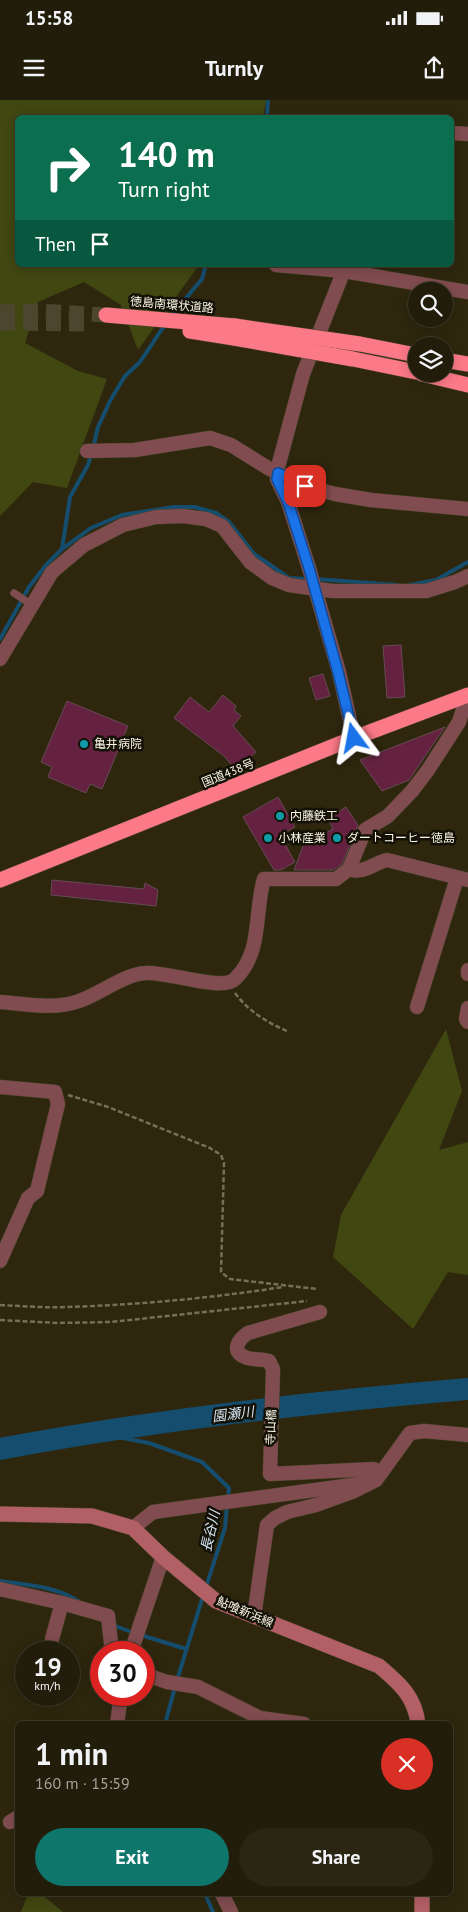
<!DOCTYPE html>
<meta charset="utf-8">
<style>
body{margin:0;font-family:"PT Sans","Noto Sans JP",sans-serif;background:#2a2613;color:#f1f3f6;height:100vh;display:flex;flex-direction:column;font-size:19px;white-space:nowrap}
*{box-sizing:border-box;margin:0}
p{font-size:16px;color:#a2a29c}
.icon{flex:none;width:28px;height:28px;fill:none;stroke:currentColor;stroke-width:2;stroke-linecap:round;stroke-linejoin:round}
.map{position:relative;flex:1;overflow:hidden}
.drawer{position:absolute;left:15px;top:1621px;width:438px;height:175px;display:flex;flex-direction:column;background:#221d0a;border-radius:8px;box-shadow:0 2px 12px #0003,0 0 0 1px #3f3b2b}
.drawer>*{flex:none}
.guide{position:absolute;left:15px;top:15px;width:439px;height:152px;border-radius:8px;box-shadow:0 2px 12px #0003,0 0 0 1px #3f3b2b;background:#0b6e4f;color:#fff;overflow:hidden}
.fabs{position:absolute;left:408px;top:182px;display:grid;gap:10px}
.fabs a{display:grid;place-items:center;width:45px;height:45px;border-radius:50%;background:#221d0a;box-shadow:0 2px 12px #0003,0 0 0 1px #3f3b2b;font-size:25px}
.speed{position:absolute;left:15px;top:1541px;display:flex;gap:10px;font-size:25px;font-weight:700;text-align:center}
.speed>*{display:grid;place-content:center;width:65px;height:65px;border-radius:50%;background:#221d0a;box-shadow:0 2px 12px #0003,0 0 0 1px #3f3b2b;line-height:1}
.speed small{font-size:12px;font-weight:400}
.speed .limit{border:8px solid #d22;background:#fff;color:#111}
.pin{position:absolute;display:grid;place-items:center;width:42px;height:42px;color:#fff;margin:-21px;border-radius:10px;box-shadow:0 2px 8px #0006}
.me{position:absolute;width:55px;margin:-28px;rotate:347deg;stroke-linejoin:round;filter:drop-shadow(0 0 4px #0008)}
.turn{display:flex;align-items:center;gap:18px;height:105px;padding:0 20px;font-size:22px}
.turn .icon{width:65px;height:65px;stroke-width:2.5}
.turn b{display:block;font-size:35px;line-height:42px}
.then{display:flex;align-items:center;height:48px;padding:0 20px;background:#0003;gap:10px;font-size:19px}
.round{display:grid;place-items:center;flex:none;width:52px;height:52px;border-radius:26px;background:#2a2613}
.head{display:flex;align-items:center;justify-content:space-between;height:85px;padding:0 20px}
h1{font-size:30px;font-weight:800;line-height:38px}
.cta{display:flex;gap:10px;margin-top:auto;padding:10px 20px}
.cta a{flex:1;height:58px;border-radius:30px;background:#0f766e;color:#fff;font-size:20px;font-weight:800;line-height:58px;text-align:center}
.cta a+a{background:#2a2613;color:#f1f3f6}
.status{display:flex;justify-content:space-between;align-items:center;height:35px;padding:0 25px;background:#221d0a;direction:ltr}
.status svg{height:14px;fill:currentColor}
header{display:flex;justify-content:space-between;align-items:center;height:65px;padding:0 20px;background:#221d0a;font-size:22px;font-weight:800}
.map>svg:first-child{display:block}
.green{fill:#414711}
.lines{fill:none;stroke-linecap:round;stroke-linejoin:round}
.stream{stroke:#154d6f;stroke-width:4}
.river{stroke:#154d6f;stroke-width:22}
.building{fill:#642240;stroke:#654a54}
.highway-tunnel{stroke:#4c462e;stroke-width:15;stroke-dasharray:15 8;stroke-linecap:butt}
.lane-casing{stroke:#4a442c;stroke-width:8}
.street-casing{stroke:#4a442c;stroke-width:15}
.secondary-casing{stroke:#4a442c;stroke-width:16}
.highway-casing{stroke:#4a442c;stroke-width:16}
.path{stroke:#76705a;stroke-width:2.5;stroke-dasharray:5 2.5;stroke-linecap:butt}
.lane{stroke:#814c50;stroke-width:7}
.street{stroke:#814c50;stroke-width:14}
.secondary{stroke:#b35f66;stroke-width:15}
.highway{stroke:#fc7987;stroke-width:15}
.highway-bridge-casing{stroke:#4a442c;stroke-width:16;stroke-linecap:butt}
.highway-bridge{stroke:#fc7987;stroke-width:15}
.route-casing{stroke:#114b97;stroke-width:12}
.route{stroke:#1a73e8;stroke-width:9}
.culture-dot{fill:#0f9aa8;stroke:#131006;stroke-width:2}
.labels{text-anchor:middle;stroke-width:5;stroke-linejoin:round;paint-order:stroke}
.street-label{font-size:12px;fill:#f9f5e6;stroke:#131006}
.poi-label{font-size:12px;fill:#f9f5e6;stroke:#131006;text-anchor:start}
.water-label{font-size:14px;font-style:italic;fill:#d1e3f0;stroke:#131006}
</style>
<div class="status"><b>15:58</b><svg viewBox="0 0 49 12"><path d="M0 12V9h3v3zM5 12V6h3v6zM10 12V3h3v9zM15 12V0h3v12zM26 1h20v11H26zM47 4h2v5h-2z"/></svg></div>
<header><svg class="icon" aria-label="menu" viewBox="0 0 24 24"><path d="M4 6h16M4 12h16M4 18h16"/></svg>Turnly<svg class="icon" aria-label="share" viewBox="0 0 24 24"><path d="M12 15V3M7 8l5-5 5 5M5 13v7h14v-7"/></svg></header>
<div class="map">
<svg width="468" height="1812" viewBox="0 0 468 1812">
<rect width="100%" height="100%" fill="#2e270e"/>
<g class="green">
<polygon points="0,0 266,0 263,17 18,18 18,165 199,165 138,250 121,205 84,182 38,202 25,243 78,271 107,279 67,388 33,382 0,416"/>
<polygon points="446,929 462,991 439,1050 468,1042 468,1175 448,1172 413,1229 333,1157 341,1115"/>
<polygon points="28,1794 41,1794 63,1812 21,1812"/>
</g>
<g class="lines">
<g class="stream">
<polyline points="267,18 268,0"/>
<polyline points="171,216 202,179 206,165"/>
<polyline points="94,344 98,327 110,301 125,276 140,262 166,223"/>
<polyline points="62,449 70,397 88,365 91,355"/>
<polyline points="315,479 398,485"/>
<polyline points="410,485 436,480 468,462"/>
<polyline points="0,539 29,487 46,465 62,449 91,428 122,415 174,407 195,407 216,413 229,422 254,454 289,478 308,479"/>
<polyline points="91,1332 149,1343 202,1362 229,1388 228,1398"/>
<path d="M0 1481C26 1485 55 1486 78 1501"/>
<polyline points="206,1487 225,1428 227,1405"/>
<polyline points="113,1525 134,1533"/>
<polyline points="141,1535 186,1549"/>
<polyline points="177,1580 203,1496"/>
<polyline points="165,1624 175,1587"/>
<polyline points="205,1794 213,1812"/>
</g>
<path class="river" d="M0 1349C154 1320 311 1302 468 1289"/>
</g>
<g class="building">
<polygon points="401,545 405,597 387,598 383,546"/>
<polygon points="323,574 330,596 316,600 309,578"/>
<polygon points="223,595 236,606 234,610 241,616 233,626 256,652 236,670 224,656 174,618 190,597 209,612"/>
<polygon points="67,601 128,626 102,689 90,684 86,693 48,677 52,667 41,662"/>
<polygon points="445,627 409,680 382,691 360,660"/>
<polygon points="278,697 295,727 280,735 295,762 281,770 274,770 243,717"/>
<polygon points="346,707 358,725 342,764 333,770 294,770 303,746 333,729 328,719"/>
<polygon points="52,780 144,789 145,783 158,790 156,806 51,795"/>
</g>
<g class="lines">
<g class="highway-tunnel">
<polyline points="0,212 38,211 106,215"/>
<polyline points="0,223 90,224"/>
</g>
<defs>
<polyline id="lane" points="14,493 32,505"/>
<g id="street">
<polyline points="451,33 468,34"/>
<polyline points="276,165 344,171 468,192"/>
<polyline points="346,165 303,274 278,367 277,379 288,402 309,468 339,572 354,638"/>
<polyline points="87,351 135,350 210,338 231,345 268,368 305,386 335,394 371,400 468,409"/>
<polyline points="0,559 52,472 84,445 123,425 156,417 183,416 206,419 222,426 250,462 272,478 289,485 332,491 426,491 455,482 468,476"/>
<path d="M349 769C362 775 374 763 387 760L468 780"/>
<polyline points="468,870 468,874"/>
<path d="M0 902C26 904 54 910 79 901 100 894 124 874 146 873 167 871 222 892 235 879 263 852 254 812 264 779H336L349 769 365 730 388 716 412 691 428 670 459 622 464 606 463 597"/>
<polyline points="417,907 457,778"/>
<polyline points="468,908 466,919 468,922"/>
<polyline points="0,987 55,992 58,1004 37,1091 28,1098 0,1161"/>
<path d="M133 1428 153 1412 359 1384 376 1380 374 1369 270 1374 273 1269 269 1261C262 1259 250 1260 245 1257 230 1251 239 1239 248 1233L320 1212"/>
<polyline points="0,1489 62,1503 108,1516 112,1552"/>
<polyline points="254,1517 267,1425 275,1418 287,1412 316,1405 352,1392 376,1380 410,1333 424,1331 468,1335"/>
<polyline points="52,1539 62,1503"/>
<polyline points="131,1552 163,1457"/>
<polyline points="144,1574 167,1582 198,1587 260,1618 304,1624"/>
<polyline points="117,1624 121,1595"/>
<polyline points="10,1722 18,1717"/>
<polyline points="222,1794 231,1812"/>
</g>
<g id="secondary">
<path d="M0 1414 92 1416 133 1428 163 1457 216 1501 379 1566C399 1583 415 1596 418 1624"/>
<polyline points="422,1812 422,1794"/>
</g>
<g id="highway">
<polyline points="106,215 235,226"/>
<polyline points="190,231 234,238"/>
<polyline points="444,260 468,264"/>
<polyline points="422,274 468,285"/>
<polyline points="0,780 354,638 468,595"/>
</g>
</defs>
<use href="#lane" class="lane-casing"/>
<use href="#street" class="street-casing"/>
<use href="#secondary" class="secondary-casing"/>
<use href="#highway" class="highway-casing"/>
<g class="path">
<path d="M235 893C248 911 268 923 289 932"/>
<polyline points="68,995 108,1007 210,1048 221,1055 224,1063 221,1172 230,1179 317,1189"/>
<path d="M0 1205C22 1206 44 1208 65 1207 138 1205 211 1198 283 1187"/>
<polyline points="0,1220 58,1223 111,1222 307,1201"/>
</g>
<use href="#lane" class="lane"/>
<use href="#street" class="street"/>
<use href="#secondary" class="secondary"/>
<use href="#highway" class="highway"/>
<defs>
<g id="highway-bridge">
<polyline points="235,226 360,244 416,255"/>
<polyline points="234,238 353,259 416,272"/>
</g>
</defs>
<use href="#highway-bridge" class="highway-bridge-casing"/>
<use href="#highway-bridge" class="highway-bridge"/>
</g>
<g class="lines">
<defs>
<polyline id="route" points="305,386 278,373 277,379 288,402 309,468 338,572 354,638"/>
</defs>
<use href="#route" class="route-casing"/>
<use href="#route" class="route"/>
</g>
<g class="culture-dot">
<circle cx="84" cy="644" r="5"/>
<circle cx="280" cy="716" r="5"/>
<circle cx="268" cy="738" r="5"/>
<circle cx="337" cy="738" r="5"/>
</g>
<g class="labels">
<g class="street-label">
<text transform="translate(172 205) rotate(5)" y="4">徳島南環状道路</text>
<text transform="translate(228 673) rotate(-22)" y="4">国道438号</text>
<text transform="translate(271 1327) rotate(-88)" y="4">寺山橋</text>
<text transform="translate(245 1512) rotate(23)" y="4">鮎喰新浜線</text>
</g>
<g class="poi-label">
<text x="94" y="648">亀井病院</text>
<text x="290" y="720">内藤鉄工</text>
<text x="278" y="742">小林産業</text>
<text x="347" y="742">ダートコーヒー徳島</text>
</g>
<g class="water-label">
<text transform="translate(233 1314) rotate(-7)" y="5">園瀬川</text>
<text transform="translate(210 1431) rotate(-77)" y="5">長谷川</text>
</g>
</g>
</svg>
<div class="fabs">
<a><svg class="icon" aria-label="search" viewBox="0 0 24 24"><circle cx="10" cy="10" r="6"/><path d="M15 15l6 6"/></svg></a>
<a><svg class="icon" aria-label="layers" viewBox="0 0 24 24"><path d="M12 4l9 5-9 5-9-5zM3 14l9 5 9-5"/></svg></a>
</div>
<div class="speed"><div>19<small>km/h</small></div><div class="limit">30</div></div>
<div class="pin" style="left:305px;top:386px;background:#d93025"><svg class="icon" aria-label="arrive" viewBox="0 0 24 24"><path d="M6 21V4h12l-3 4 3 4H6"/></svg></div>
<svg class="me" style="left:354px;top:638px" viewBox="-20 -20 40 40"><path d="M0-17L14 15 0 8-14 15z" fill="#1a73e8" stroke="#fff" stroke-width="4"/></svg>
<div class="guide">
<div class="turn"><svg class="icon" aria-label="right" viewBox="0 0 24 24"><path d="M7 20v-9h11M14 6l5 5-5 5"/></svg><div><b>140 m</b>Turn right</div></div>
<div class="then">Then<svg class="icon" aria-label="arrive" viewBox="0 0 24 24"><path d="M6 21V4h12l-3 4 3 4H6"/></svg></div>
</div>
<section class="drawer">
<div class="head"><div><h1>1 min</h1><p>160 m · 15:59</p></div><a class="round" style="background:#d93025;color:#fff"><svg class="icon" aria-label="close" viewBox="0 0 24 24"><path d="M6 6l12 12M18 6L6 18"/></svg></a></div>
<div class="cta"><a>Exit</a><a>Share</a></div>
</section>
</div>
